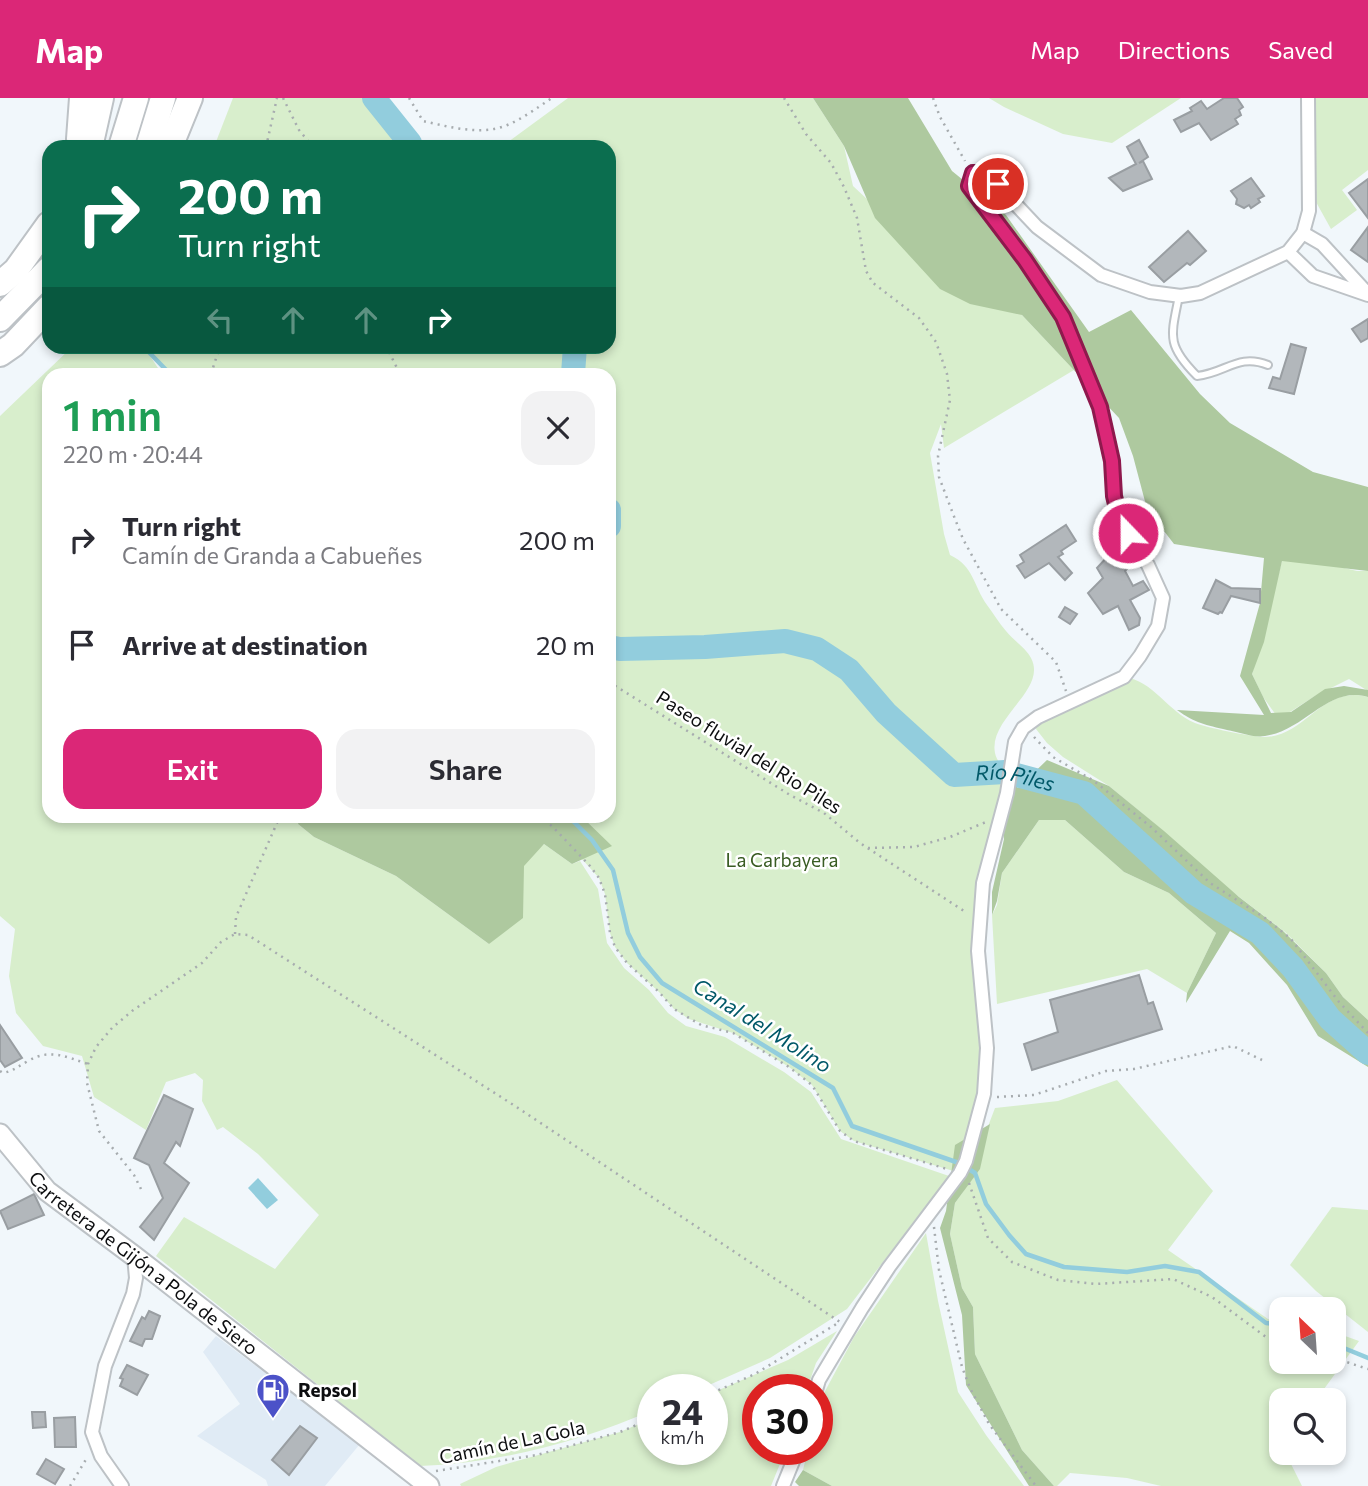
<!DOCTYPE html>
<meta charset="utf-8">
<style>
body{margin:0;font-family:Commissioner,sans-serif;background:#f2f2f3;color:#2b2b33;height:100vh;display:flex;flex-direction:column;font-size:26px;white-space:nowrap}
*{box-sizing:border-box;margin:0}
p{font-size:23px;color:#7c7c81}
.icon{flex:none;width:38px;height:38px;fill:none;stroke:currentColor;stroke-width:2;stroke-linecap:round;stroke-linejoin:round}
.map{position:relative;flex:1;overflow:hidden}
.drawer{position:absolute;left:42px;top:270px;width:574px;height:455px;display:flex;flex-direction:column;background:#fff;border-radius:21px;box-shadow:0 4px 10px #0003}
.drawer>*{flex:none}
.hud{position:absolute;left:42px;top:42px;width:574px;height:214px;border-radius:21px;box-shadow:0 4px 10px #0003;background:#0b6e4f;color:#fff;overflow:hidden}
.needle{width:46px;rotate:335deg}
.fabs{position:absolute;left:1269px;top:1199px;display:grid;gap:14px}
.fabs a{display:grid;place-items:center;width:77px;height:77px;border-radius:14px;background:#fff;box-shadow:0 4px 10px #0003;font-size:35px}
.speed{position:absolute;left:637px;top:1276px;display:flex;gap:14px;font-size:35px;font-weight:700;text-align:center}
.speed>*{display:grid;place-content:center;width:91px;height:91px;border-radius:50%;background:#fff;box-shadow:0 4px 10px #0003;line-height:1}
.speed small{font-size:18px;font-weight:400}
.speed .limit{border:10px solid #d22;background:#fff;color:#111}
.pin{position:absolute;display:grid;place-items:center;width:60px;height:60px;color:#fff;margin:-30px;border:4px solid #fff;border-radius:50%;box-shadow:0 2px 7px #0007}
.me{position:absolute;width:77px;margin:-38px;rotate:338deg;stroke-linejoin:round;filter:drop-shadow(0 0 5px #0008)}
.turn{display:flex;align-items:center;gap:24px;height:147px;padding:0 21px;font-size:32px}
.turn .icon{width:91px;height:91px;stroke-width:2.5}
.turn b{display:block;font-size:49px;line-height:60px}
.lanes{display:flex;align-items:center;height:66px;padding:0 21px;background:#0003;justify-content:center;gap:35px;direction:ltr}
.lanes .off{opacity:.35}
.round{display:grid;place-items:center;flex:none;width:74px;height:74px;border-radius:21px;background:#f2f2f3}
.overview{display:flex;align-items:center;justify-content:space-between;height:119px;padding:0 21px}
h1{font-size:42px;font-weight:600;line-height:52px;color:#1e9e55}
.primary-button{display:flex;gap:14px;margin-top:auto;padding:14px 21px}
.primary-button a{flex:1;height:80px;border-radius:21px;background:#db2777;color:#fff;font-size:28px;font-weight:600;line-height:80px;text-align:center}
.primary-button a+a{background:#f2f2f3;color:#2b2b33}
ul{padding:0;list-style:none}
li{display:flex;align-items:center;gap:21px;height:105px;padding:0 21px}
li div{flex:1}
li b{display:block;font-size:26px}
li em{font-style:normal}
header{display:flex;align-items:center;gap:42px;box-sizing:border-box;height:98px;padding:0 35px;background:#db2777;color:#fff}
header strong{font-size:33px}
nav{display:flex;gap:38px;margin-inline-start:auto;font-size:24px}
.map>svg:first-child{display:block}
.built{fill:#e0ebf5}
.green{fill:#d8eecc}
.forest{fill:#aec99f}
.water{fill:#92cddd}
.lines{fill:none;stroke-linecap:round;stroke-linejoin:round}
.stream{stroke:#92cddd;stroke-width:4.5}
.river{stroke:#92cddd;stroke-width:24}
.building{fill:#b2b7bb;stroke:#999ea2;stroke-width:2}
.lane-casing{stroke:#bdc2c6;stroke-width:10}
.street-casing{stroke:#bdc2c6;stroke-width:16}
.secondary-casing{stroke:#bdc2c6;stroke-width:23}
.highway-casing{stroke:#bdc2c6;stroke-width:28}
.path{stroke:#a7acaf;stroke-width:2.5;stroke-dasharray:2 5;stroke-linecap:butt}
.lane{stroke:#fff;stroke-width:6}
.street{stroke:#fff;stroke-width:12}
.secondary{stroke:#fff;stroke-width:19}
.highway{stroke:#fff;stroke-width:24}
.route-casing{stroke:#8e194d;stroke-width:18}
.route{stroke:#db2777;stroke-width:12}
.labels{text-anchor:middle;stroke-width:5;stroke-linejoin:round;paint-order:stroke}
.street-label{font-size:19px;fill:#0c0d0f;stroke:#fff}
.park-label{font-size:19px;fill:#395c23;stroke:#fff}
.poi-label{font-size:19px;font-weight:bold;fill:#0c0d0f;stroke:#fff;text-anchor:start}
.water-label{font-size:21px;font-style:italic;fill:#005868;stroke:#fff}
</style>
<header>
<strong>Map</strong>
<nav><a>Map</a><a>Directions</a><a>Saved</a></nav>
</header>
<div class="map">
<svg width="1368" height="1388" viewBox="0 0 1368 1388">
<rect width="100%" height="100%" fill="#f1f7fb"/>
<polygon class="built" points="216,1238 360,1346 325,1388 268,1388 266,1382 197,1338 240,1306 203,1254"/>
<g class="green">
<polygon points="233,0 374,0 410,45 410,49 214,49"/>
<path d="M568 0H813L844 48 853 88 882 115 1022 217 1074 272 944 350 941 326 930 355 944 436 950 457C974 468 973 487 987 507 993 515 999 525 1006 533 1013 542 1026 550 1031 560 1048 592 988 620 995 655 996 661 1002 668 1005 674L983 785 984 996 960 1075 854 1043 840 1033 812 987 789 969 733 935 689 921 674 911 659 894 627 865 615 849 610 835 605 796 599 780 553 729 539 718H609V276H170L144 249 162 276H49V718H300L298 726 314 739 396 778 489 846 522 765 544 746 572 766 580 763 598 791 607 845 624 870 649 892 668 915 686 928 725 939 784 974 811 994 841 1041 949 1078 847 1211 770 1260 700 1291 653 1292V1312C580 1344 499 1365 420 1368L156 1158 184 1119 275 1171 319 1117 258 1056 223 1029 217 1032 202 1003 203 982 195 975 166 984 146 1032 94 999 82 958 43 948 16 915 9 878 15 831 0 818V318L72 249 609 248V49H501Z"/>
<polygon points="989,0 1181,0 1112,45 1063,36 1004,9"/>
<polygon points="1316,0 1368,0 1368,72 1342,92 1357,112 1331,131 1316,104"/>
<polygon points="1299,459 1357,473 1368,473 1368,593 1349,581 1315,598 1279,621 1263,599 1252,576 1282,463"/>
<path d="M1124 579C1153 582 1168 614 1195 625 1208 630 1248 638 1263 639 1305 640 1322 586 1368 599V922L1343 899 1326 875 1285 834 1209 776 1161 731 1109 688 1063 659 1047 645 1036 631 1038 619Z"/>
<polygon points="1039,722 1065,722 1124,774 1169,795 1216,835 1187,895 1147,871 997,906 992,817 997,807 1002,775"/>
<polygon points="1117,982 1213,1093 1168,1152 1268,1221 1281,1223 1281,1264 1334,1264 1334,1234 1359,1243 1316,1302 1281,1302 1281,1354 1289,1355 1288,1360 1302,1388 1161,1388 1127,1380 1070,1375 1057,1388 1054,1388 1022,1352 975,1256 973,1209 962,1190 950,1136 955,1105 963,1094 995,1010 1058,1003"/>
<polygon points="1332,1109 1368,1112 1368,1234 1316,1193 1290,1167"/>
<polygon points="926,1135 938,1203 958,1294 986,1337 1024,1388 832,1388 803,1372 808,1351 817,1351 817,1319 823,1297 854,1239"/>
<polygon points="837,1233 816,1265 807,1291 758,1292 758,1351 786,1351 771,1388 461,1388 460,1386 496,1369 620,1334 653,1320 653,1351 712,1351 712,1295 788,1262"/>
</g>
<g class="forest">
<path d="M813 0H908L952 73 1006 117 1089 234 1131 212 1200 296 1230 325 1313 374 1368 389V473L1282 463 1264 544 1252 576 1271 615 1291 614 1325 591 1344 588 1368 592V599C1328 587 1306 632 1265 638 1253 640 1239 634 1227 632 1206 627 1195 625 1177 612L1264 617 1240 578 1260 505 1264 460 1174 446 1147 411 1133 358 1119 320 1022 217 970 206 940 191 875 120 844 48Z"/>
<polygon points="1047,662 1109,688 1164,733 1239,799 1282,832 1326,875 1343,899 1368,922 1368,969 1318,938 1287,887 1249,845 1230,833 1186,905 1187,895 1216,835 1169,795 1124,774 1065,722 1039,722 1002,775 997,803 992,817 992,794 1004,741 1001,725 1005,674 1018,690"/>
<polygon points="300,718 581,718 612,748 572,766 544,746 524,768 523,820 489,846 396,778 314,739 298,726"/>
<polygon points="990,1026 980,1071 955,1105 950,1136 962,1190 973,1209 975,1256 1022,1352 1054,1388 1029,1388 966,1287 962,1217 940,1130 946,1113 955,1047"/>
<polygon points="803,1372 832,1388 799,1388 795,1384"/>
</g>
<polygon class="water" points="258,1080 278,1102 267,1111 248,1090"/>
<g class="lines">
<g class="stream">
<polyline points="143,248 170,276"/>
<polyline points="568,718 592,742 613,772 628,835 640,859 662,885 833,990 852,1028 959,1065 975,1075 986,1106 1009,1137 1026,1156 1064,1169 1127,1174 1165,1168 1199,1174 1266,1225 1281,1227"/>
<polyline points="1334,1246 1368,1260"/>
</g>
<g class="river">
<polyline points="374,0 410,45 410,49"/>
<polyline points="573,276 575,248"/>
<polyline points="609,412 609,428"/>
<path id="s1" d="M609 549 620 551 705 549 785 543 817 551 849 572 886 615 954 677 1005 674 1084 695 1194 795 1260 835 1293 870 1330 921 1368 955"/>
</g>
</g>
<g class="building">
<polygon points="1224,0 1237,0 1243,9 1239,12 1241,17 1235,21 1238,26 1211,42 1199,25 1181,34 1174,22 1192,13 1190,10 1201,3 1207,11"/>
<polygon points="1139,42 1148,59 1139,65 1143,63 1152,81 1123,93 1109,80 1136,66 1127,49"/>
<polygon points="1251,80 1264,98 1258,101 1260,104 1251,110 1249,107 1244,110 1236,106 1237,101 1231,93"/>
<polygon points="1368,81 1368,120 1349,95"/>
<polygon points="1368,129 1368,164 1351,152"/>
<polygon points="1188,133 1206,153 1190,167 1187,165 1164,184 1149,169"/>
<polygon points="1368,221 1368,240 1361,244 1352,231"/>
<polygon points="1291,246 1306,250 1294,296 1269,290 1273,279 1280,281"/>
<polygon points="1066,427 1076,443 1061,453 1063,456 1058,459 1072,475 1065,482 1049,465 1025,480 1017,468 1024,464 1020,457"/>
<polygon points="1121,444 1135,462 1125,473 1133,488 1143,483 1149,492 1130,502 1140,520 1139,527 1129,532 1118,508 1103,516 1088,495 1103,480 1097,470"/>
<polygon points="1216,482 1231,490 1260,491 1260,505 1231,498 1222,515 1220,514 1218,516 1203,510"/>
<polygon points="1065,509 1077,516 1070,526 1059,519"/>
<polygon points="1139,877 1148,906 1153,904 1162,931 1032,972 1024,946 1058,934 1050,902"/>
<polygon points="0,927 22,960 5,969 0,962"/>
<polygon points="164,997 193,1011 180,1048 176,1044 164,1065 189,1085 154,1142 140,1129 163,1100 149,1067 134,1060"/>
<polygon points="34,1096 44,1117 8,1131 0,1113"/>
<polygon points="149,1213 160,1218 152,1241 145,1241 142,1248 130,1243 142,1219 145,1221"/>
<polygon points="127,1267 148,1277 137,1297 120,1288 123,1281 120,1280"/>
<polygon points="32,1314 45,1314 46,1329 33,1330"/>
<polygon points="75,1319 76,1349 55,1349 54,1320"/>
<polygon points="300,1328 317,1340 289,1377 272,1362"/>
<polygon points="46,1361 64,1371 55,1386 37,1376"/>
</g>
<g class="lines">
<defs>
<path id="lane" d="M1179 198C1171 238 1166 247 1197 278 1226 275 1238 255 1268 267"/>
<g id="street">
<polyline points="1303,135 1322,146 1368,196"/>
<polyline points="1288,154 1313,178 1368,197"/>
<polyline points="816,1292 819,1282 862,1210 889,1169 960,1075 966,1063 984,996 987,950 978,853 983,785 1007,695 1015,644 1023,630 1038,619 1124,579 1140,558 1158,528 1163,500 1148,467 1120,423 1114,398 1112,363 1100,309 1063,219 1025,162 969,88 973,74 988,77 1037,129 1101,177 1150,194 1181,198 1200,195 1288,154 1303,135 1309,113 1308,0"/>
<polyline points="122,1388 101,1358 92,1334 105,1268 133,1196 136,1180 134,1158"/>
<polyline points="783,1388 798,1351"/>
</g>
<g id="secondary">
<path id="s2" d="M0 1036 47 1093 134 1158 429 1388"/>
</g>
<g id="highway">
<polyline points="79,41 82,0"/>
<polyline points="90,49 101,0"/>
<polyline points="121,49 136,0"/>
<polyline points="148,49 163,0"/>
<polyline points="170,49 190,0"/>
<polyline points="0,186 16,172 49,126"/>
<polyline points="0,221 49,171"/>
<polyline points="0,256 13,247 49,209"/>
</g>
</defs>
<use href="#lane" class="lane-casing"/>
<use href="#street" class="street-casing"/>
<use href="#secondary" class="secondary-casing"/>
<use href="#highway" class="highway-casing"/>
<g class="path">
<polyline points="283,0 299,32 313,49"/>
<path d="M409 0 423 23C445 28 471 35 494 31 515 27 535 11 552 0"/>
<polyline points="784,0 806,36 831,65 844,89 857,120 866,173 873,185 919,220 936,244 947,276 950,302 938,358 939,379 955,421 963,441 1001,511 1056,564 1066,593"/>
<polyline points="933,0 940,19 965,63"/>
<polyline points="266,49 277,0"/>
<polyline points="386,248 400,276"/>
<polyline points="211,276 220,248"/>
<polyline points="609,584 790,697 824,715 860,745 967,815"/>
<polyline points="1034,639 1053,659 1094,683 1151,729 1210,785 1265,820 1291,841 1339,904 1368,935"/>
<polyline points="539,718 553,729 590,768 599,780 605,796 610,835 615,849 627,865 659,894 674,911 701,927 733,935 789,969 812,987 840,1033 854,1043 947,1071"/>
<polyline points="868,750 914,749 950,739 986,724"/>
<polyline points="235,836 236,819 280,718"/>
<path d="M0 973 3 975C13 973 19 968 28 963 50 950 66 959 88 966"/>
<polyline points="997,999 1034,997 1106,973 1134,971 1233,948 1262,962"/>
<polyline points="969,1085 988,1140 1012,1164 1058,1182 1096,1186 1173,1181 1212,1199 1266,1239 1281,1240"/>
<polyline points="141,1091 134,1077 99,1033 87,985 88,966 96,949 112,930 132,913 202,865 221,844 235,836 248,837 515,1008 840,1224"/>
<polyline points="934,1129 939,1172 962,1269 970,1290 989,1326 1036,1388"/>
<polyline points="1334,1260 1368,1271"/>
<polyline points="712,1295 755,1276 838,1225"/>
<polyline points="436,1373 537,1357 620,1334 653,1320"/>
<polyline points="70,1388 88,1358"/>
</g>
<use href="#lane" class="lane"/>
<use href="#street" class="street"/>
<use href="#secondary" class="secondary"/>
<use href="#highway" class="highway"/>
</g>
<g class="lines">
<defs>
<polyline id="route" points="998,86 988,77 973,75 969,88 1025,162 1063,219 1100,309 1112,363 1114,398 1120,423 1128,435"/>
</defs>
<use href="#route" class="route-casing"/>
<use href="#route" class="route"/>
</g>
<defs>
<symbol id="fuel-pin" viewBox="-11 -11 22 30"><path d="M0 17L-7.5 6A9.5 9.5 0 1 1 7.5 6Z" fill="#4c52c8" stroke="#fff"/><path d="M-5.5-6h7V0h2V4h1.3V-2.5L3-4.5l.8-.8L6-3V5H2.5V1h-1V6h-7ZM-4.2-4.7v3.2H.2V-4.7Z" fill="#fff"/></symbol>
</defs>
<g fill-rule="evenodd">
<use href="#fuel-pin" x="254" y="1273" width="38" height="52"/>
</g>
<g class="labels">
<g class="street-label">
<text transform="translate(749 654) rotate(32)" y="7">Paseo fluvial del Rio Piles</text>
<text dy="7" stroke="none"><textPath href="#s2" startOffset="194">Carretera de Gijón a Pola de Siero</textPath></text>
<text transform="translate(512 1344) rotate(-12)" y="7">Camín de La Gola</text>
</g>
<g class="park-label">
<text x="782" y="769">La Carbayera</text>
</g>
<g class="poi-label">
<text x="298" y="1299">Repsol</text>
</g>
<g class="water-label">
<text dy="7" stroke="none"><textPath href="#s1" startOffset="458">Río Piles</textPath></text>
<text transform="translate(762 928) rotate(32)" y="7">Canal del Molino</text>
</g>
</g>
</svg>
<div class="fabs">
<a><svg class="needle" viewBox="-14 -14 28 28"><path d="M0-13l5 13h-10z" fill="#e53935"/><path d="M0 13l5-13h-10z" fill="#7c7c81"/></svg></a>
<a><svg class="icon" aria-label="search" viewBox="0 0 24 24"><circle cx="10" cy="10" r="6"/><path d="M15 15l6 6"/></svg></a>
</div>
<div class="speed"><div>24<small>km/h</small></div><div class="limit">30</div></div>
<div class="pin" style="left:998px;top:86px;background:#d93025"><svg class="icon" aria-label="arrive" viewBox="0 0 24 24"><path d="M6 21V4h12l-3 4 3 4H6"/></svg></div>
<svg class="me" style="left:1128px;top:435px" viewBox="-20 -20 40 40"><circle r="17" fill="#db2777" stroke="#fff" stroke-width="3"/><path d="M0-11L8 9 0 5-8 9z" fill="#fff"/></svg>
<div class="hud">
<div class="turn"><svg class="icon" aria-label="right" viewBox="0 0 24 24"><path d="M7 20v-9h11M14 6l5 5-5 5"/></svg><div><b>200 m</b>Turn right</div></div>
<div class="lanes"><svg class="icon off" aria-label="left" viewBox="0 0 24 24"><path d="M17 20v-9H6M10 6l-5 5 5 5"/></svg><svg class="icon off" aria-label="ahead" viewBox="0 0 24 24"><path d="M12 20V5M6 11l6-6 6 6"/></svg><svg class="icon off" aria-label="ahead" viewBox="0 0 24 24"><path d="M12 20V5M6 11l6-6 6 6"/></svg><svg class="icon" aria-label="right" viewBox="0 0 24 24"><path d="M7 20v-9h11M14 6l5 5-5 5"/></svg></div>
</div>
<section class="drawer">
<div class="overview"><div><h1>1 min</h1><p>220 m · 20:44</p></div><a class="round"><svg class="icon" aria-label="close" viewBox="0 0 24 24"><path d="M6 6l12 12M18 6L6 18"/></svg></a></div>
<ul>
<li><svg class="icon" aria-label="right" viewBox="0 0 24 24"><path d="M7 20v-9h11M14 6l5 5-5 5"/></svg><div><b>Turn right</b><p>Camín de Granda a Cabueñes</p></div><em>200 m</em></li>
<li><svg class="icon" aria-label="arrive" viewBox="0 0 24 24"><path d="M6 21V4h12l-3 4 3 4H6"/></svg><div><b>Arrive at destination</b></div><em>20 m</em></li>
</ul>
<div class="primary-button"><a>Exit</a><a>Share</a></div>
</section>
</div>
